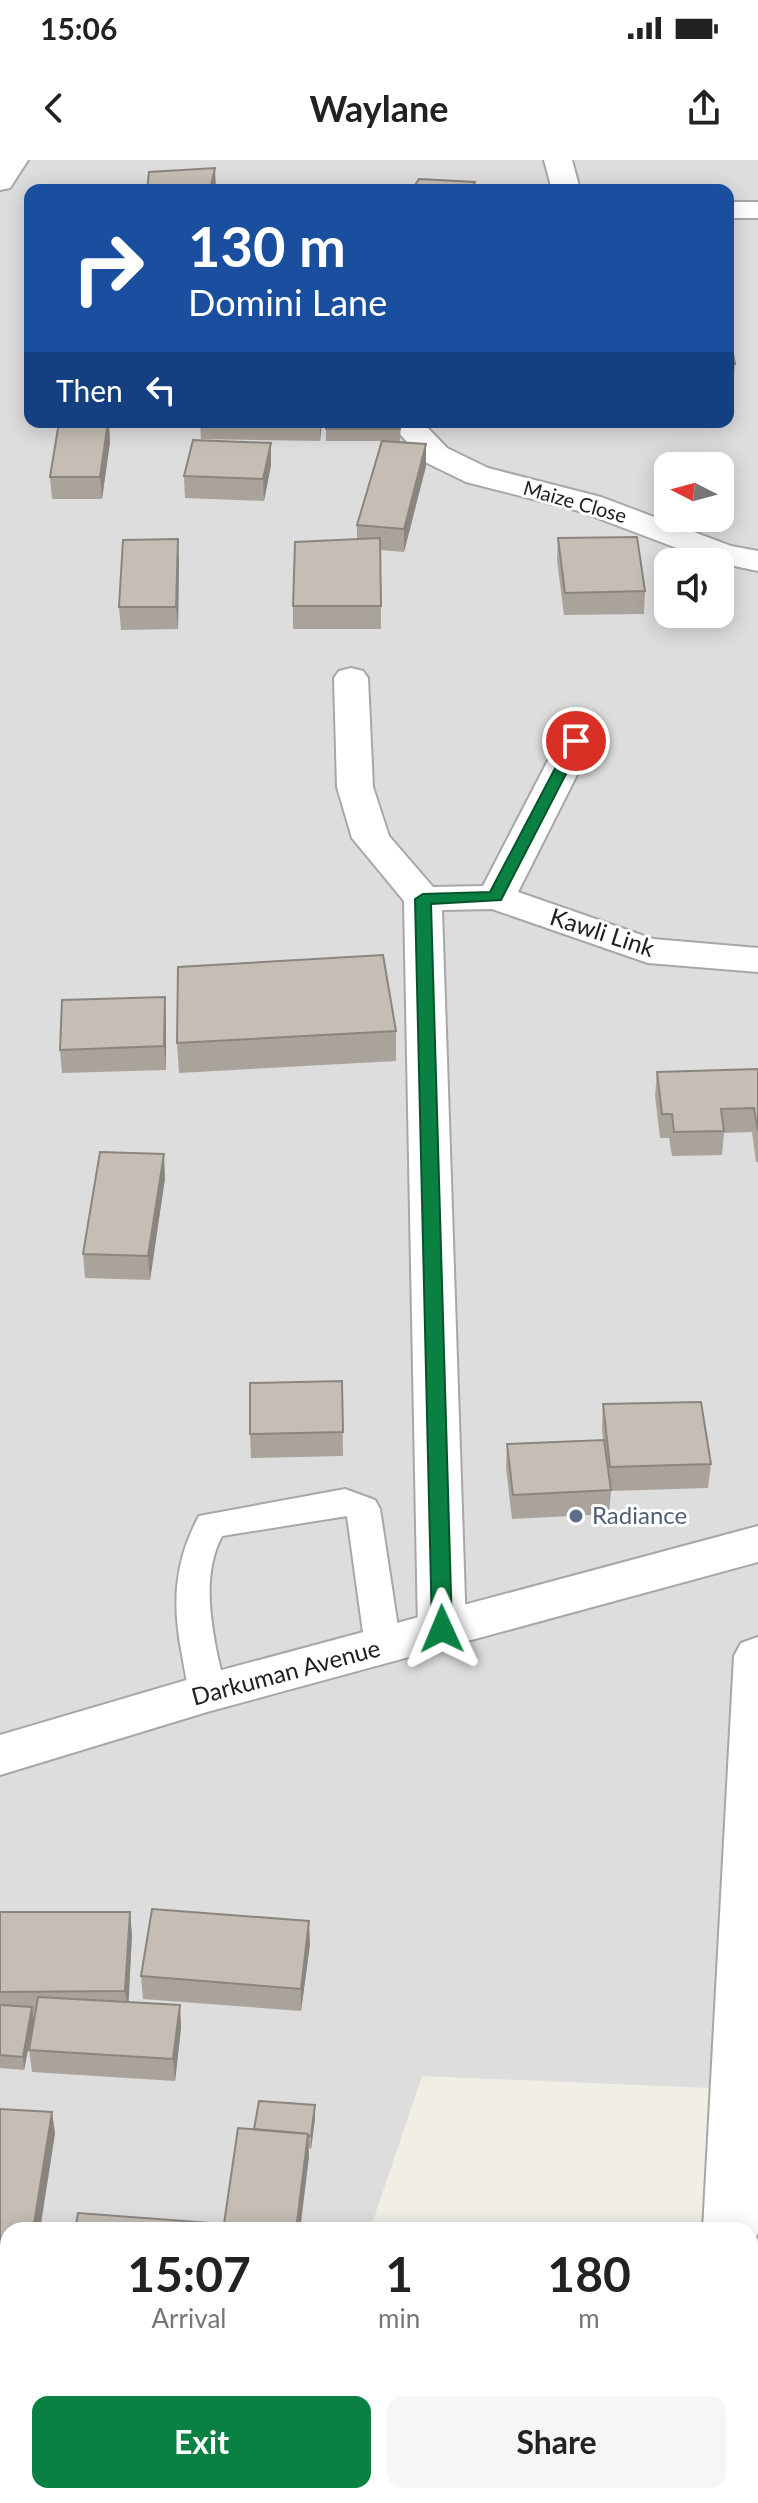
<!DOCTYPE html>
<style>
body{margin:0;font-family:Lato,sans-serif;background:#f6f6f6;color:#222;height:100vh;display:flex;flex-direction:column;font-size:30px;white-space:nowrap}
*{box-sizing:border-box;margin:0}
p{font-size:26px;color:#767676}
.icon{flex:none;width:44px;height:44px;fill:none;stroke:currentColor;stroke-width:2;stroke-linecap:round;stroke-linejoin:round}
.map{position:relative;flex:1;overflow:hidden}
.drawer{position:absolute;left:0px;top:2062px;width:758px;height:282px;display:flex;flex-direction:column;background:#fff;border-radius:24px 24px 0 0;box-shadow:0 4px 20px #0003}
.drawer>*{flex:none}
.hud{position:absolute;left:24px;top:24px;width:710px;height:244px;border-radius:16px;box-shadow:0 4px 20px #0003;background:#1a4fa0;color:#fff;overflow:hidden}
.needle{width:52px;rotate:276deg}
.controls{position:absolute;left:654px;top:292px;display:grid;gap:16px}
.controls a{display:grid;place-items:center;width:80px;height:80px;border-radius:16px;background:#fff;box-shadow:0 4px 20px #0003;font-size:40px}
.pin{position:absolute;display:grid;place-items:center;width:68px;height:68px;color:#fff;margin:-34px;border:4px solid #fff;border-radius:50%;box-shadow:0 2px 8px #0007}
.me{position:absolute;width:88px;margin:-44px;rotate:359deg;stroke-linejoin:round;filter:drop-shadow(0 0 6px #0008)}
.turn{display:flex;align-items:center;gap:28px;height:168px;padding:0 32px;font-size:36px}
.turn .icon{width:104px;height:104px;stroke-width:2.5}
.turn b{display:block;font-size:56px;line-height:68px}
.then{display:flex;align-items:center;height:76px;padding:0 32px;background:#0003;gap:16px;font-size:30px}
.eta{display:flex;justify-content:space-evenly;align-items:center;height:136px;text-align:center}
.eta b{font-size:48px;font-weight:700;line-height:56px}
.primary-button{display:flex;gap:16px;margin-top:auto;padding:16px 32px}
.primary-button a{flex:1;height:92px;border-radius:16px;background:#0b8043;color:#fff;font-size:32px;font-weight:700;line-height:92px;text-align:center}
.primary-button a+a{background:#f6f6f6;color:#222}
.status{display:flex;justify-content:space-between;align-items:center;height:56px;padding:0 40px;background:#fff;direction:ltr}
.status svg{height:22px;fill:currentColor}
header{display:flex;justify-content:space-between;align-items:center;height:104px;padding:0 32px;background:#fff;font-size:36px;font-weight:700}
.map>svg:first-child{display:block}
.residential{fill:#dedddd;fill-rule:evenodd}
.lines{fill:none;stroke-linecap:round;stroke-linejoin:round}
.service-casing{stroke:#a7a7a7;stroke-width:4}
.minor-casing{stroke:#a7a7a7;stroke-width:4}
.tertiary-casing{stroke:#a7a7a7;stroke-width:4}
.service{fill:#fff;fill-rule:evenodd}
.minor{fill:#fff;fill-rule:evenodd}
.tertiary{fill:#fff;fill-rule:evenodd}
.wall{fill:#aaa39c}
.shaded-wall{fill:#8b857f}
.building{fill:#c6beb5;stroke:#8b857f;stroke-width:2}
.route{fill:#0b8043;stroke:#07532c;stroke-width:2}
.service-dot{fill:#5c6f8a;stroke:#fff;stroke-width:3}
.labels{text-anchor:middle;stroke-width:6;stroke-linejoin:round;paint-order:stroke}
.far-street-label{font-size:20px;fill:#202020;stroke:#fff}
.street-label{font-size:24px;fill:#202020;stroke:#fff}
.service-label{font-size:24px;fill:#4e5e75;stroke:#fff;text-anchor:start}
</style>
<div class="status"><b>15:06</b><svg viewBox="0 0 49 12"><path d="M0 12V9h3v3zM5 12V6h3v6zM10 12V3h3v9zM15 12V0h3v12zM26 1h20v11H26zM47 4h2v5h-2z"/></svg></div>
<header><svg class="icon" aria-label="back" viewBox="0 0 24 24"><path d="M15 5l-7 7 7 7"/></svg>Waylane<svg class="icon" aria-label="share" viewBox="0 0 24 24"><path d="M12 15V3M7 8l5-5 5 5M5 13v7h14v-7"/></svg></header>
<div class="map">
<svg width="758" height="2343" viewBox="0 0 758 2343">
<rect width="100%" height="100%" fill="#f1eee6"/>
<path class="residential" d="M0 0H758V1930L422 1916 370 2070H8V2336H298L297 2343H0ZM30 30H728V262H30ZM668 306H720V358H668ZM668 402H720V454H668Z"/>
<g class="lines">
<defs>
<path id="service" d="M345 1329 375 1340 380 1349 401 1487 395 1497 383 1501 371 1497 365 1487 347 1356 222 1376C204 1410 209 1451 216 1488 219 1506 228 1526 220 1543L207 1547 194 1543C187 1528 185 1511 182 1495 172 1444 174 1402 199 1356Z"/>
<g id="minor">
<polygon points="544,0 572,0 580,30 552,30"/>
<rect x="728" y="42" width="30" height="16"/>
<polygon points="389,262 422,262 447,288 488,308 601,337 731,386 758,391 758,411 711,401 579,351 466,322 425,302"/>
<polygon points="351,508 363,511 368,518 373,627 389,676 433,727 483,726 558,581 563,573 576,570 589,573 594,581 518,732 653,779 758,788 758,812 648,803 492,749 442,750 466,1469 459,1482 442,1488 425,1482 418,1469 404,741 352,678 337,627 334,518 339,511"/>
<polygon points="758,1477 758,2073 750,2089 750,2070 703,2070 734,1496 741,1483"/>
<polygon points="688,2336 748,2336 747,2343 687,2343"/>
</g>
<g id="tertiary">
<polygon points="0,0 28,0 10,28 0,30"/>
<polygon points="758,1366 758,1402 207,1552 0,1615 0,1575 207,1514"/>
</g>
</defs>
<use href="#service" class="service-casing"/>
<use href="#minor" class="minor-casing"/>
<use href="#tertiary" class="tertiary-casing"/>
<use href="#service" class="service"/>
<use href="#minor" class="minor"/>
<use href="#tertiary" class="tertiary"/>
</g>
<g class="wall">
<polygon points="728,169 735,204 734,216 728,216"/>
<polygon points="200,262 322,262 320,281 201,279"/>
<polygon points="326,262 401,262 400,282 426,284 426,306 404,392 381,390 381,469 293,469 293,446 357,379 357,365 381,281 326,281"/>
<polygon points="110,282 102,339 52,339 50,317"/>
<polygon points="271,305 264,341 185,338 184,316"/>
<polygon points="558,378 645,431 644,454 564,455 557,400"/>
<polygon points="179,402 178,469 121,470 119,447"/>
<polygon points="166,860 166,910 62,913 60,890"/>
<polygon points="396,871 396,901 179,913 177,883"/>
<polygon points="758,909 758,1002 756,1002 752,972 724,973 722,995 672,996 669,978 660,978 655,936 657,912"/>
<polygon points="165,1018 150,1120 85,1118 83,1094"/>
<polygon points="342,1221 343,1296 251,1298 250,1274"/>
<polygon points="603,1244 711,1304 708,1328 611,1331 609,1354 512,1359 506,1308 507,1284 603,1280 602,1268"/>
<polygon points="0,1752 130,1752 132,1775 128,1842 180,1845 181,1868 175,1921 32,1912 29,1890 35,1855 33,1855 34,1860 24,1910 0,1908"/>
<polygon points="310,1784 301,1851 143,1839 141,1816"/>
<polygon points="315,1945 315,1958 311,1989 308,1988 309,1996 300,2070 75,2070 224,2064 254,1969"/>
<polygon points="0,1949 52,1952 55,1974 8,2070 8,2336 229,2336 229,2343 0,2343"/>
</g>
<g class="shaded-wall">
<polygon points="215,8 216,30 210,30"/>
<polygon points="109,262 110,282 102,339 100,317"/>
<polygon points="320,262 322,262 320,281"/>
<polygon points="271,283 271,305 264,341 263,319"/>
<polygon points="426,284 426,306 404,392 404,369"/>
<polygon points="178,379 179,402 178,469 176,447"/>
<polygon points="165,837 166,860 166,910 164,886"/>
<polygon points="164,994 165,1018 150,1120 148,1096"/>
<polygon points="130,1752 132,1775 128,1854 125,1831"/>
<polygon points="309,1761 310,1784 301,1851 301,1829"/>
<polygon points="180,1845 181,1868 175,1921 173,1899"/>
<polygon points="32,1847 34,1860 24,1910 23,1897"/>
<polygon points="315,1945 315,1958 311,1989 311,1976"/>
<polygon points="52,1952 55,1974 40,2070 33,2070"/>
<polygon points="308,1974 309,1996 300,2070 296,2070"/>
</g>
<g class="building">
<polygon points="215,8 210,30 147,30 149,12"/>
<polygon points="419,19 475,22 471,30 412,30"/>
<polygon points="728,169 735,204 728,204"/>
<polygon points="59,262 108,262 100,317 50,317"/>
<rect x="326" y="262" width="74" height="7"/>
<polygon points="193,280 271,283 263,319 184,316"/>
<polygon points="382,281 426,284 404,369 357,365"/>
<polygon points="637,377 645,431 565,433 558,378"/>
<polygon points="380,378 381,446 293,446 295,382"/>
<polygon points="178,379 176,447 119,447 123,380"/>
<polygon points="383,795 396,871 177,883 178,807"/>
<polygon points="165,837 164,886 60,890 62,840"/>
<polygon points="758,909 758,971 754,948 721,949 724,971 674,972 672,954 662,954 657,912"/>
<polygon points="100,992 164,994 148,1096 83,1094"/>
<polygon points="342,1221 343,1272 250,1274 250,1223"/>
<polygon points="701,1242 711,1304 610,1307 603,1244"/>
<polygon points="604,1280 611,1330 513,1335 507,1284"/>
<polygon points="152,1749 309,1761 301,1829 141,1816"/>
<polygon points="0,1752 130,1752 125,1831 0,1832"/>
<polygon points="38,1837 180,1845 173,1899 29,1890"/>
<polygon points="0,1845 32,1847 23,1897 0,1895"/>
<polygon points="259,1941 315,1945 311,1976 308,1976 308,1974 254,1969"/>
<polygon points="0,1949 52,1952 33,2070 8,2070 8,2130 0,2130"/>
<polygon points="238,1968 308,1974 296,2070 75,2070 78,2053 224,2064"/>
<rect x="0" y="2147" width="8" height="175"/>
<rect x="39" y="2336" width="187" height="7"/>
</g>
<polygon class="route" points="571,578 583,581 501,740 431,744 452,1469 442,1476 432,1469 415,739 423,734 490,732"/>
<circle class="service-dot" cx="576" cy="1356" r="8"/>
<g class="labels">
<g class="far-street-label">
<text transform="translate(575 342) rotate(16)" y="7">Maize Close</text>
</g>
<g class="street-label">
<text transform="translate(602 773) rotate(18)" y="8">Kawli Link</text>
<text transform="translate(286 1513) rotate(-15)" y="8">Darkuman Avenue</text>
</g>
<g class="service-label">
<text x="592" y="1364">Radiance</text>
</g>
</g>
</svg>
<div class="controls">
<a><svg class="needle" viewBox="-14 -14 28 28"><path d="M0-13l5 13h-10z" fill="#e53935"/><path d="M0 13l5-13h-10z" fill="#767676"/></svg></a>
<a><svg class="icon" aria-label="sound" viewBox="0 0 24 24"><path d="M4 9h4l5-4v14l-5-4H4zM17 9q2 3 0 6"/></svg></a>
</div>
<div class="pin" style="left:576px;top:581px;background:#d93025"><svg class="icon" aria-label="arrive" viewBox="0 0 24 24"><path d="M6 21V4h12l-3 4 3 4H6"/></svg></div>
<svg class="me" style="left:442px;top:1469px" viewBox="-20 -20 40 40"><path d="M0-17L14 15 0 8-14 15z" fill="#0b8043" stroke="#fff" stroke-width="4"/></svg>
<div class="hud">
<div class="turn"><svg class="icon" aria-label="right" viewBox="0 0 24 24"><path d="M7 20v-9h11M14 6l5 5-5 5"/></svg><div><b>130 m</b>Domini Lane</div></div>
<div class="then">Then<svg class="icon" aria-label="left" viewBox="0 0 24 24"><path d="M17 20v-9H6M10 6l-5 5 5 5"/></svg></div>
</div>
<section class="drawer">
<div class="eta">
<div><b>15:07</b><p>Arrival</p></div>
<div><b>1</b><p>min</p></div>
<div><b>180</b><p>m</p></div>
</div>
<div class="primary-button"><a>Exit</a><a>Share</a></div>
</section>
</div>
